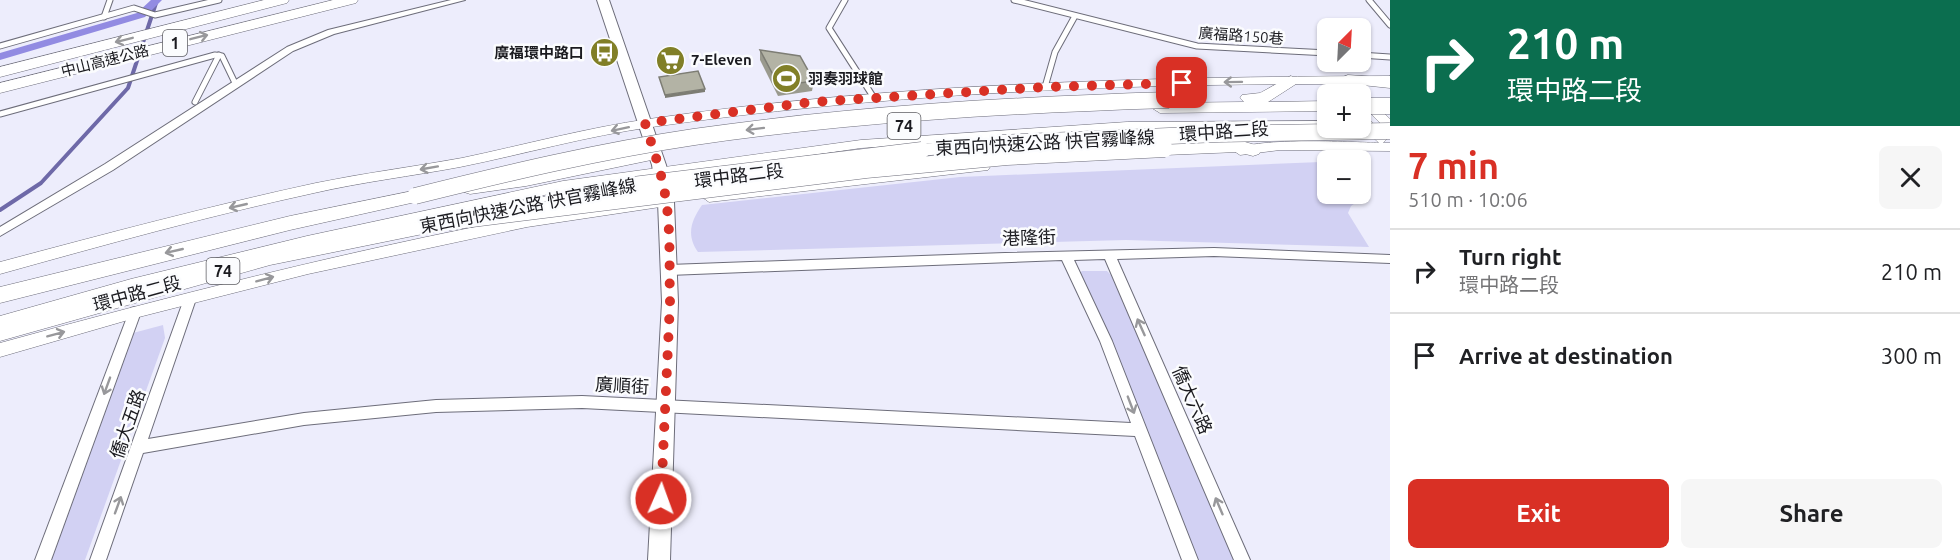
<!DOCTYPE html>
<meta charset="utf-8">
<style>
body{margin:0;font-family:Ubuntu,"Noto Sans TC",sans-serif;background:#f6f6f6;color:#202124;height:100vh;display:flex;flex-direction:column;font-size:22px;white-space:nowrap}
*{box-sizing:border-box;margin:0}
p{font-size:20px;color:#757577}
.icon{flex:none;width:33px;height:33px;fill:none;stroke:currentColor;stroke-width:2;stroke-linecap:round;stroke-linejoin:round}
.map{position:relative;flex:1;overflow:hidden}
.side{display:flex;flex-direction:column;background:#fff;width:570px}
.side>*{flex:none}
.hud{background:#0b6e4f;color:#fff;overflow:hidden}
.needle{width:39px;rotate:24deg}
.fabs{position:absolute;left:1317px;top:18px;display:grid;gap:12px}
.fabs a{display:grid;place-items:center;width:54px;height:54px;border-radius:9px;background:#fff;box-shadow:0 2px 4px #0004;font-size:30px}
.pin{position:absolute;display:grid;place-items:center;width:51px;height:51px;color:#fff;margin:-26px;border-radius:12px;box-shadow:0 3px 9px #0006}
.me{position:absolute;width:66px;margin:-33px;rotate:2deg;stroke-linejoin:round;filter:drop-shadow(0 0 4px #0008)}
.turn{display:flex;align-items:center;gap:21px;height:126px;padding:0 18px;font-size:27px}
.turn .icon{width:78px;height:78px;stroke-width:2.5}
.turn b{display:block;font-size:42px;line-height:51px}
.round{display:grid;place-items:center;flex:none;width:63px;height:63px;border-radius:9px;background:#f6f6f6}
.head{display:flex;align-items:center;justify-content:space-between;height:102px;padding:0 18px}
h1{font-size:36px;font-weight:700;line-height:45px;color:#d93025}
.primary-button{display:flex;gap:12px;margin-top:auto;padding:12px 18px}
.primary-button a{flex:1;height:69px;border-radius:9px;background:#d93025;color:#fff;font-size:24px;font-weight:700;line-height:69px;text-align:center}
.primary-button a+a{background:#f6f6f6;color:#202124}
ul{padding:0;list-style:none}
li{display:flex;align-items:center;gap:18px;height:84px;padding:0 18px;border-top:2px solid #e0e0e0}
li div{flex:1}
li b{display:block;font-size:22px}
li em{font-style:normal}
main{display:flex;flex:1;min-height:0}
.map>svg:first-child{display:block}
.green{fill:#d2d1f3}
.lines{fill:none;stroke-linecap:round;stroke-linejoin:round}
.stream{stroke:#6e69a8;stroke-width:4}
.canal{fill:#928be2;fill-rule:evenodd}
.service-casing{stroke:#6d6d7a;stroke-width:7}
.minor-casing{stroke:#6d6d7a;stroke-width:2}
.tertiary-casing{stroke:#6d6d7a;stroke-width:1}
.secondary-casing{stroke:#6d6d7a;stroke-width:2}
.trunk-casing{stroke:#6d6d7a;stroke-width:1}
.motorway-casing{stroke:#6d6d7a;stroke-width:1}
.service{stroke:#fff;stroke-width:5}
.minor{fill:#fff;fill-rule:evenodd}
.tertiary{fill:#fff;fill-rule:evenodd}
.secondary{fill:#fff;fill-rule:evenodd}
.trunk{fill:#fff;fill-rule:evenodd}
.motorway{fill:#fff;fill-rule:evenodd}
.trunk-bridge-casing{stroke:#6d6d7a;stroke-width:17;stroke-linecap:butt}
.trunk-bridge{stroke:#fff;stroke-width:16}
.wall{fill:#9a9a8e}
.shaded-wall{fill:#7d7d74}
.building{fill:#b3b3a5;stroke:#7d7d74;stroke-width:1.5}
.oneway{stroke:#98989b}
.route{stroke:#d93025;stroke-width:10;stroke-dasharray:0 18}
.labels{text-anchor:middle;stroke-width:5;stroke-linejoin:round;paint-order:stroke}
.far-street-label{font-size:15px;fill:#1b1b20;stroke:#fbfcfe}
.far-poi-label{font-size:15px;font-weight:bold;fill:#1b1b20;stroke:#fbfcfe;text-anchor:start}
.shield{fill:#fbfcfe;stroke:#5e5e63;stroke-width:1.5}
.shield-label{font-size:16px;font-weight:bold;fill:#1b1b20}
.street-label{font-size:18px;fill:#1b1b20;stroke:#fbfcfe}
</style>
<main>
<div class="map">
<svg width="1390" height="560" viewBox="0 0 1390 560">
<rect width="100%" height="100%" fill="#ededfc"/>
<g class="green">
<path d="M1321 162 1327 164 1328 194H1360L1361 178 1368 186 1367 195 1351 206 1348 213 1369 247 1126 240 698 252C686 235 691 221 702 205L960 177Z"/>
<polygon points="1082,271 1107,271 1111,275 1234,560 1197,560 1080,273"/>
<polygon points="163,325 165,338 85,560 50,560 133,333"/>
</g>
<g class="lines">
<polyline class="stream" points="0,210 41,183 128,88 156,3"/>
<polygon class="canal" points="151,0 162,0 145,17 0,60 0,53 137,13"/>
<defs>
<g id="service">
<polyline points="845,0 829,28 874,98"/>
<polyline points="1014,0 1197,46 1328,53"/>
<polyline points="1369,0 1390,25"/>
<polyline points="104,17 110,0"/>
<polyline points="0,46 134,8 155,15 219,0"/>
<polyline points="1360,55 1390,57"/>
<polyline points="1045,87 1055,52 1075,16"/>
<polyline points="195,102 219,55"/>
<polyline points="0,114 215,55 222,56 236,85"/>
</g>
<g id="minor">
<polygon points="451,0 465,0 334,34 293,51 113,170 0,236 0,227 105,164 287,47 328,30"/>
<polygon points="1214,248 1390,255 1390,263 1214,256 1117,259 1250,560 1234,560 1105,259 1074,260 1112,341 1198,560 1182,560 1135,436 582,408 436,412 304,425 143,453 106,560 90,560 184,299 186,296 194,296 196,299 148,439 304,413 436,400 582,396 1131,423 1100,341 1062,260 669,275 663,270 669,265 1005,253"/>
<polygon points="135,307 139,308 141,312 51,560 35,560 129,312 131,308"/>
</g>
<g id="tertiary">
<path d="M1390 76V84H1339L1347 94H1335L1326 84C1100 84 875 95 652 127 587 136 524 154 460 167 412 176 362 182 314 193 208 216 104 245 0 274V262C105 234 210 206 316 183 364 173 413 167 462 158 524 145 586 128 649 119 894 83 1142 77 1390 76Z"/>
<polygon points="1360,92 1364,93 1390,119 1390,130 1386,129 1360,103 1360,94 1355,94"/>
<path d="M1360 113 1364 114 1386 136 1387 139 1383 143H1390V151L1280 150 1240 155 1234 151C1246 137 1355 142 1379 143L1360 125Z"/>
<polygon points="1328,121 1328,128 1332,128 1127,130 861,148 563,191 307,246 131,291 0,328 0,316 131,279 307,236 563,181 861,140 1127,122"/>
<polygon points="983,162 988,164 990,167 988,170 709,202 702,197 709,192"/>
<path d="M655 199 660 201 662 204 660 207 527 227 308 274 135 318 0 357V343C174 295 348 251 525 217 568 209 612 205 655 199Z"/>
</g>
<polygon id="secondary" points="597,0 609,0 666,165 674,202 678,302 670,560 648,560 662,302 658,202 652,165"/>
<g id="trunk">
<polygon points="1348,75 1390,78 1390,88 1343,83 1340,80 1343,77"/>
<polygon points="1291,76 1299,81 1296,84 1268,102 1328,101 1328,111 1160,113 1152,108 1160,103 1244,102 1240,98 1242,95 1260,93"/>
<polygon points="998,137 1004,139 1006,143 1004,147 922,156 916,154 914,150 916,146 922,144"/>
<polygon points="1238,140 1259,146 1261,150 1259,154 1253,156 1238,152 1165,155 1159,153 1157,149 1159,145 1165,143"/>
<polygon points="650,149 656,151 658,155 656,159 526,186 470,194 464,192 461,188 464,184 470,182 526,174"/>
<polygon points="633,179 639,181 642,185 639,189 527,212 521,211 518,206 521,201 527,200"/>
<polygon points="432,187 438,189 441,193 438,197 290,230 0,303 0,287 290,216"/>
<polygon points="466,212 472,214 475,219 472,224 270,265 0,341 0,325 270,251"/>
</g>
<g id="motorway">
<polygon points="264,0 289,0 287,3 0,77 0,67"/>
<polygon points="333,0 358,0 356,3 0,93 0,83"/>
</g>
</defs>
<use href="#service" class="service-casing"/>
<use href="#minor" class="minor-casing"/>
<use href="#tertiary" class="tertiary-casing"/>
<use href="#secondary" class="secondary-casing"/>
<use href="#trunk" class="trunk-casing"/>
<use href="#motorway" class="motorway-casing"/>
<use href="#service" class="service"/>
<use href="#minor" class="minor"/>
<use href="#tertiary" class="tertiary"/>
<use href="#secondary" class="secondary"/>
<use href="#trunk" class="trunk"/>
<use href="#motorway" class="motorway"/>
<defs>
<g id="trunk-bridge">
<polyline points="1360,106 1390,106"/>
<polyline points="998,143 1218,134 1390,131"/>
<polyline points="633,185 922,150"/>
<path d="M415 196C507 173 600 151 694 137 852 114 1010 105 1169 100"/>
<polyline points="448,222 866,170 1007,157 1165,149"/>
</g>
</defs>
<use href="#trunk-bridge" class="trunk-bridge-casing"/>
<use href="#trunk-bridge" class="trunk-bridge"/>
</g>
<polygon class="wall" points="760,50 814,81 812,91 778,96 760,60"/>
<polygon class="shaded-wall" points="705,89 705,92 665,98 665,95"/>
<g class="building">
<polygon points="760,50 800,56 814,81 779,86"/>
<polygon points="698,71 705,89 665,95 659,77"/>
</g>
<defs><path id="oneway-shaft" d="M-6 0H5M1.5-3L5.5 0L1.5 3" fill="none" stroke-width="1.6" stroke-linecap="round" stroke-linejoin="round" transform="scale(1.5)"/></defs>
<g class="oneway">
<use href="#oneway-shaft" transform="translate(199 37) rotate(-14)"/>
<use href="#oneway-shaft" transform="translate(124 40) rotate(166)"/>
<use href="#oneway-shaft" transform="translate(1233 82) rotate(179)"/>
<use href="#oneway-shaft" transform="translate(620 129) rotate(168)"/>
<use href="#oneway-shaft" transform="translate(755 129) rotate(173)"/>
<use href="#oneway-shaft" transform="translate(429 168) rotate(170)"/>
<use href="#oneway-shaft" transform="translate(238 206) rotate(167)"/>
<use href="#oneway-shaft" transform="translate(174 251) rotate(167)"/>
<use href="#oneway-shaft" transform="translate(265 279) rotate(-15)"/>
<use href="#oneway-shaft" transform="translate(1141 327) rotate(-114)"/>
<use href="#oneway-shaft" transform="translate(56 334) rotate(-15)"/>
<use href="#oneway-shaft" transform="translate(107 386) rotate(110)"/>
<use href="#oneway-shaft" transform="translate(1131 405) rotate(69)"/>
<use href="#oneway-shaft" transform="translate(118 505) rotate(-70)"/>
<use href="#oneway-shaft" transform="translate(1219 506) rotate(-113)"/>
</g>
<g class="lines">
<path class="route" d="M661 499 670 302C669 269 671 233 666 200 662 173 653 149 645 123L813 102 1046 87 1182 83"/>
</g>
<defs>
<symbol id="bus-disc" viewBox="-11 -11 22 22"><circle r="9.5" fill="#817f27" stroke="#fbfcfe"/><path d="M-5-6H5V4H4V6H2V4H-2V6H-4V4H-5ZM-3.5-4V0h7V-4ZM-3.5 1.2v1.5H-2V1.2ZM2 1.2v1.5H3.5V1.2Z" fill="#fff"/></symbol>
<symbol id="supermarket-disc" viewBox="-11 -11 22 22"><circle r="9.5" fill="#817f27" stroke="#fbfcfe"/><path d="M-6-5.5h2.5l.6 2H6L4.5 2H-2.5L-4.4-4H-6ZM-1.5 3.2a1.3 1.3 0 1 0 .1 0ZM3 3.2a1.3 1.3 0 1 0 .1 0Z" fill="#fff"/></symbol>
<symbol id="stadium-disc" viewBox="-11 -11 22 22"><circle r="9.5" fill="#817f27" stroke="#fbfcfe"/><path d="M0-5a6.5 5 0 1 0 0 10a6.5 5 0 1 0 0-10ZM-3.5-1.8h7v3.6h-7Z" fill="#fff"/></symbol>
</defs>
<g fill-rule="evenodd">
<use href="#bus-disc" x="588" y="36" width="33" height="33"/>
<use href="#supermarket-disc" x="654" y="44" width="33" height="33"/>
<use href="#stadium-disc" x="770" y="62" width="33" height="33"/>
</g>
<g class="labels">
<g class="far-street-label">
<text transform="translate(1241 36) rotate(4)" y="5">廣福路150巷</text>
<text transform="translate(105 61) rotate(-14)" y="5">中山高速公路</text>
</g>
<g class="far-poi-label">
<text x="584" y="58" text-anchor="end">廣福環中路口</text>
<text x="691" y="65">7-Eleven</text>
<text x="808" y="84">羽奏羽球館</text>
</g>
<g class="shield">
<rect x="163" y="30" width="24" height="26" rx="4.5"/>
<rect x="887.5" y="113" width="33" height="26" rx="4.5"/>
<rect x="206.5" y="258" width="33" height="26" rx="4.5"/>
</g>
<g class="shield-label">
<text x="175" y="49">1</text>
<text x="904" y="132">74</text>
<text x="223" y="277">74</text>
</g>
<g class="street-label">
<text transform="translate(1224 132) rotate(-4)" y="6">環中路二段</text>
<text transform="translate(1045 143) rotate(-3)" y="6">東西向快速公路 快官霧峰線</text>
<text transform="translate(739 176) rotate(-7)" y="6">環中路二段</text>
<text transform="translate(528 206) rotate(-11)" y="6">東西向快速公路 快官霧峰線</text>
<text transform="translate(1029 238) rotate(-2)" y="6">港隆街</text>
<text transform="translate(137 294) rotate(-15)" y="6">環中路二段</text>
<text transform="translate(622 386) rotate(3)" y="6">廣順街</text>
<text transform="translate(1192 400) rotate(66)" y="6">僑大六路</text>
<text transform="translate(128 424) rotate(-71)" y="6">僑大五路</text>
</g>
</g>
</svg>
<div class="fabs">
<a><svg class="needle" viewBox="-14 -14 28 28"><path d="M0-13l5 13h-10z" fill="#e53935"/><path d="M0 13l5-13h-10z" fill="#757577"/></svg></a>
<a>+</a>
<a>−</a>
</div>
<div class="pin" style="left:1182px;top:83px;background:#d93025"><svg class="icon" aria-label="arrive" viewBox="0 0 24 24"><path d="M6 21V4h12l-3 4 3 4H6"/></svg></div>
<svg class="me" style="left:661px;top:499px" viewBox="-20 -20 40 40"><circle r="17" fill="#d93025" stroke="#fff" stroke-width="3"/><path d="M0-11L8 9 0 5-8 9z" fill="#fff"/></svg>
</div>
<section class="side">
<div class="hud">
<div class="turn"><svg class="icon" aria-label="right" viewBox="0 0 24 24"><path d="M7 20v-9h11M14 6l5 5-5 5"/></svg><div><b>210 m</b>環中路二段</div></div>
</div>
<div class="head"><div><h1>7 min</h1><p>510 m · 10:06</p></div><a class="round"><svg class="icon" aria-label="close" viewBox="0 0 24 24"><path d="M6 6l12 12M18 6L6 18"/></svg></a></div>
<ul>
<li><svg class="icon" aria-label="right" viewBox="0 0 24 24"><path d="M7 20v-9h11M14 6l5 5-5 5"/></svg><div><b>Turn right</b><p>環中路二段</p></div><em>210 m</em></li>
<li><svg class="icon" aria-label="arrive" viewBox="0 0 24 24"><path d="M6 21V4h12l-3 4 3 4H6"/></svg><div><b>Arrive at destination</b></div><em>300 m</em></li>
</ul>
<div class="primary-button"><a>Exit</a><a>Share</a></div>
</section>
</main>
